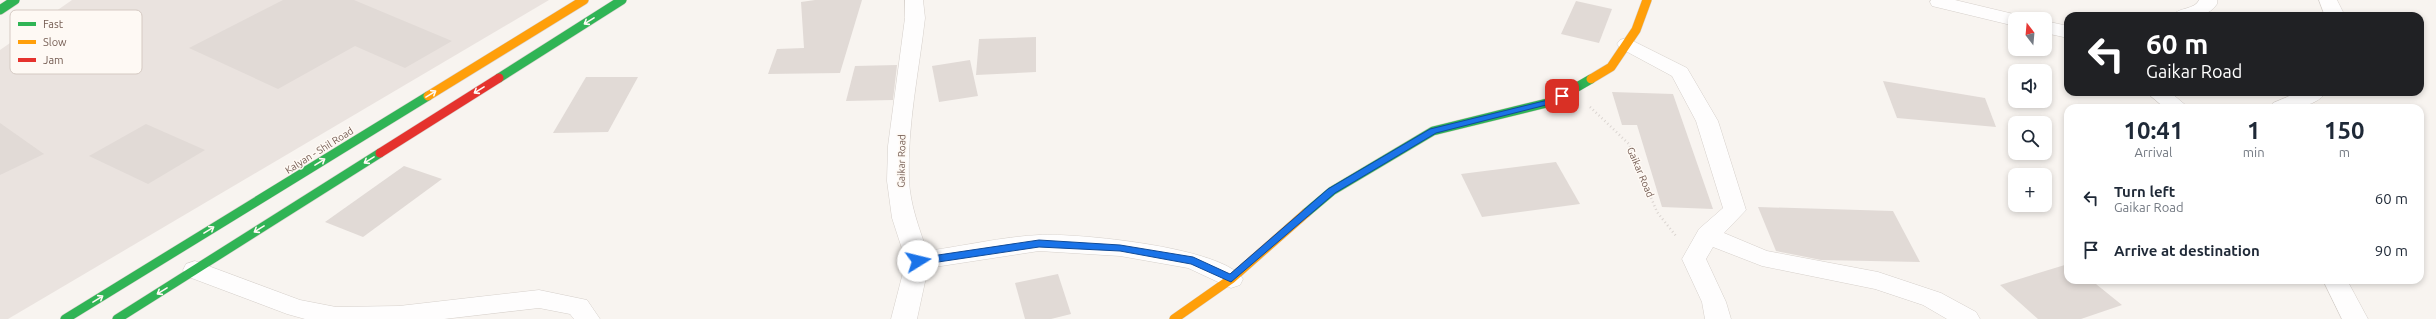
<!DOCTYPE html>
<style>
body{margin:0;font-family:Ubuntu,sans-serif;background:#f2f2f3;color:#1f2937;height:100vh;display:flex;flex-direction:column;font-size:15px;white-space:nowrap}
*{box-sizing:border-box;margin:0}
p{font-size:13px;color:#747a83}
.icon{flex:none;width:22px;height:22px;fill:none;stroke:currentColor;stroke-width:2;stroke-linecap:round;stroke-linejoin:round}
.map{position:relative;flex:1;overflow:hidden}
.panel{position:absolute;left:2064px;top:104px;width:360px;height:180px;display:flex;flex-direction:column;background:#fff;border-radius:12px;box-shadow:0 2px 6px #0003}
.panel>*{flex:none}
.top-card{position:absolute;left:2064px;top:12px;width:360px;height:84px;border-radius:12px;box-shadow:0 2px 6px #0003;background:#202124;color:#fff;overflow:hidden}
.needle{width:26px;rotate:344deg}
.controls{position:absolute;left:2008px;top:12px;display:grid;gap:8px}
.controls a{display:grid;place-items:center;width:44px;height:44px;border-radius:8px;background:#fff;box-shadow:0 2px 6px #0003;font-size:20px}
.pin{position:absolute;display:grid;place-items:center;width:34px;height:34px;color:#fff;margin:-17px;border-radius:8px;box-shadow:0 2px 6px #0006}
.me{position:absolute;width:44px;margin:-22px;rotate:81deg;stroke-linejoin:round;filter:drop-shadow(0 0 3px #0008)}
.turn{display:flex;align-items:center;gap:14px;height:84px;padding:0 16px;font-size:18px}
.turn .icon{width:52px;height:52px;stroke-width:2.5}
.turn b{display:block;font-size:28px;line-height:34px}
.eta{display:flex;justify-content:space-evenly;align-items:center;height:68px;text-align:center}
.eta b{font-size:24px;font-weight:700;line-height:28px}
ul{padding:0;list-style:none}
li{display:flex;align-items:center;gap:12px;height:52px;padding:0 16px}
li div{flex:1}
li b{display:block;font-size:15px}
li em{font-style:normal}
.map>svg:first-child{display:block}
.industrial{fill:#eae3df}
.building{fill:#e1dad6}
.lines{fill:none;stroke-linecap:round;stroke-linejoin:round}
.street-casing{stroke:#d6d0cb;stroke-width:1}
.fast-casing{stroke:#d8d1cc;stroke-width:10}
.slow-casing{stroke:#d8d1cc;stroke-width:10}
.jam-casing{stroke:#d8d1cc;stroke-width:10}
.path{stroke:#dad4d0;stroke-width:2.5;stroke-dasharray:1 3;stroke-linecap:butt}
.street{fill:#fefdfd;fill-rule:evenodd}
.fast{stroke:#30b455;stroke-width:9}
.slow{stroke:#ff9f0a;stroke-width:9}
.jam{stroke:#e5322d;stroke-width:9}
.oneway{stroke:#fef9f4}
.route{fill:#1a73e8;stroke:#114b97}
.labels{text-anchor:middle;stroke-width:3;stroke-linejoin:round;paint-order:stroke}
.street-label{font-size:10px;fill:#745c52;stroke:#fef9f4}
.key{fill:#fef9f4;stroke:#d5cac3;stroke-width:1}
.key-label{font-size:11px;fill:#745c52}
</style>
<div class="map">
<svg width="2436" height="319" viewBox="0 0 2436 319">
<rect width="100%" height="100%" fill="#f8f4f0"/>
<polygon class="industrial" points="72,0 549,0 8,319 0,319 0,50"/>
<g class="building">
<polygon points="283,0 354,0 452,41 405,68 355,46 278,89 189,48"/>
<polygon points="815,0 862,0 840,73 768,74 777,49 804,48 801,2"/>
<polygon points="1576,1 1612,9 1599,43 1561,34"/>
<polygon points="1036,37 1036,72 976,75 979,39"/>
<polygon points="970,60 978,96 939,102 932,66"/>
<polygon points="897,65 893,100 846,101 855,66"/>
<polygon points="586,77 638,77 608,132 553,133"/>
<polygon points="1883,81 1985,98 1996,127 1897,118"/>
<polygon points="1612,92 1673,94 1713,209 1662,207 1637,125 1622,125"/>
<polygon points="0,123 44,154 0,175"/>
<polygon points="146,124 205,150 148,184 89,156"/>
<polygon points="1556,162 1580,204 1482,217 1461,174"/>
<polygon points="404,166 442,179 363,237 325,222"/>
<polygon points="1758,207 1893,211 1920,262 1821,260 1776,251"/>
<polygon points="2068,264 2068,280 2091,280 2122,305 2081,319 2038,319 2000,285"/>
<polygon points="1058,274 1071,314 1051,319 1025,319 1015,283"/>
</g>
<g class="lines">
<defs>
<g id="street">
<path d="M905 0H923L925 18C919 71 907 126 909 180 910 204 919 228 927 251 964 246 1001 237 1039 235 1076 233 1224 247 1243 279L1240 285 1231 288 1188 268 1120 256 1039 251 928 268 917 319H891L906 261 892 218 887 181 888 146 905 18Z"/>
<polygon points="1931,0 1955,0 2022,16 2024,19 2015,19 2015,26 1932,6 1930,2"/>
<path d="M2199 0H2217V4C2207 19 2189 16 2172 16 2178 7 2195 10 2199 0Z"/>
<polygon points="2319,0 2337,0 2345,16 2325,16"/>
<polygon points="2045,21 2068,26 2068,38 2045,33"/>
<polygon points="1627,38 1687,68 1718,121 1746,210 1724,233 1767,251 1878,272 1941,293 1976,312 1980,319 1947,319 1923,305 1875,289 1762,266 1713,247 1706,259 1726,302 1731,319 1705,319 1702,302 1682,259 1699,229 1723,208 1696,121 1672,76 1620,48 1617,44 1620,40"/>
<polygon points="2146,92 2170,92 2189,108 2165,108"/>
<path d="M2299 92H2326C2315 109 2288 108 2270 108L2273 103Z"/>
<polygon points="195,261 300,300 336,307 399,306 539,290 587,300 600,319 574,319 570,314 539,308 444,319 305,319 287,314 186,276 183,270 186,264"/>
<polygon points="2323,280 2347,280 2368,319 2342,319"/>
</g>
<g id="fast">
<polyline points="0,10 15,0"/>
<polyline points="499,78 622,0"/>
<polyline points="1306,213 1332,191 1433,131 1551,102 1591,79"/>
<polyline points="65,319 428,96"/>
<polyline points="117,319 380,153"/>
</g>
<g id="slow">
<polyline points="1591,79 1611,67 1636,30 1647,0"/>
<polyline points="428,96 584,0"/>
<polyline points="1174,319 1231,279 1306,213"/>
</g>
<polyline id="jam" points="380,153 499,78"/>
</defs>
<use href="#street" class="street-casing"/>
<use href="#fast" class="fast-casing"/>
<use href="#slow" class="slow-casing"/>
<use href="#jam" class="jam-casing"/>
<polyline class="path" points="1590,107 1629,144 1657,212 1676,236"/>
<use href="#street" class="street"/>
<use href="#fast" class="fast"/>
<use href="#slow" class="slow"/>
<use href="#jam" class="jam"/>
</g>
<defs><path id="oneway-shaft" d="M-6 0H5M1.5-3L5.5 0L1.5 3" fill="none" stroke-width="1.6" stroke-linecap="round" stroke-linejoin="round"/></defs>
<g class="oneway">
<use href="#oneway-shaft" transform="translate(589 21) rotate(148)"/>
<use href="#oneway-shaft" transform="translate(479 90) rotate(148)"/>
<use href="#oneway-shaft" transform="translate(431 94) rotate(-32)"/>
<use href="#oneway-shaft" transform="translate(369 160) rotate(148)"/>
<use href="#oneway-shaft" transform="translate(320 162) rotate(-32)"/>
<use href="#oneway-shaft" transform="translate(259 229) rotate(148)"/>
<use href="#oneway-shaft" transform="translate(209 230) rotate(-32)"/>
<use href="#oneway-shaft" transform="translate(162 291) rotate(148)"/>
<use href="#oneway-shaft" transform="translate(98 299) rotate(-32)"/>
</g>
<polygon class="route" points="1562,93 1566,96 1554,103 1436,133 1335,193 1231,282 1191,264 1120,251 1039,247 918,265 913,261 918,258 1039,240 1120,245 1193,257 1230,274 1328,189 1430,129 1548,100"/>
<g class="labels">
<g class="street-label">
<text transform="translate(319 150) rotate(-32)" y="4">Kalyan - Shil Road</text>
<text transform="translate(901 161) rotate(-89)" y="4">Gaikar Road</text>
<text transform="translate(1641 172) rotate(67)" y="4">Gaikar Road</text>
</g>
</g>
<rect x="10" y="10" width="132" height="64" rx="6" class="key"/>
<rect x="18" y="22" width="18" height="4" fill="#30b455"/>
<rect x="18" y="40" width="18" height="4" fill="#ff9f0a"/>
<rect x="18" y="58" width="18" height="4" fill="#e5322d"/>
<g class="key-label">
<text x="43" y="28">Fast</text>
<text x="43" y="46">Slow</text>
<text x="43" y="64">Jam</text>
</g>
</svg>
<div class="controls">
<a><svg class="needle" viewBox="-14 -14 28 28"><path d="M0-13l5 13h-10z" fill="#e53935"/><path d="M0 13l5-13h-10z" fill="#747a83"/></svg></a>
<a><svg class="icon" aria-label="sound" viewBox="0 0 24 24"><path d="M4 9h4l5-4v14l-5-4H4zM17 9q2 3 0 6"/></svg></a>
<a><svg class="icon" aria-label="search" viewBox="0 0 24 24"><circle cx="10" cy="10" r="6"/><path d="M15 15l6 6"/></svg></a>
<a>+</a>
</div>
<div class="pin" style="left:1562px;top:96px;background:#d93025"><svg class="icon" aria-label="arrive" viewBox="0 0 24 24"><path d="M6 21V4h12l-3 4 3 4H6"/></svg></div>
<svg class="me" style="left:918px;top:261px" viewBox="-20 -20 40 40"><circle r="19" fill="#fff"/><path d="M0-13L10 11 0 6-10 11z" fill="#1a73e8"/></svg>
<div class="top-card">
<div class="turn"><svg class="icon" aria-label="left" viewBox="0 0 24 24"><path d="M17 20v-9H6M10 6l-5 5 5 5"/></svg><div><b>60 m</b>Gaikar Road</div></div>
</div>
<section class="panel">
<div class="eta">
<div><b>10:41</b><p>Arrival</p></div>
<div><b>1</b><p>min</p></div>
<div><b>150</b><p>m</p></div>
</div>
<ul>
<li><svg class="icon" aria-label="left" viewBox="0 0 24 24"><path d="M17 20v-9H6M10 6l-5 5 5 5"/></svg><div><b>Turn left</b><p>Gaikar Road</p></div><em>60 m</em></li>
<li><svg class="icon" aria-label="arrive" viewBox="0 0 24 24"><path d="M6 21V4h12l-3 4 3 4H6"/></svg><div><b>Arrive at destination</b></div><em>90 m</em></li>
</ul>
</section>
</div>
